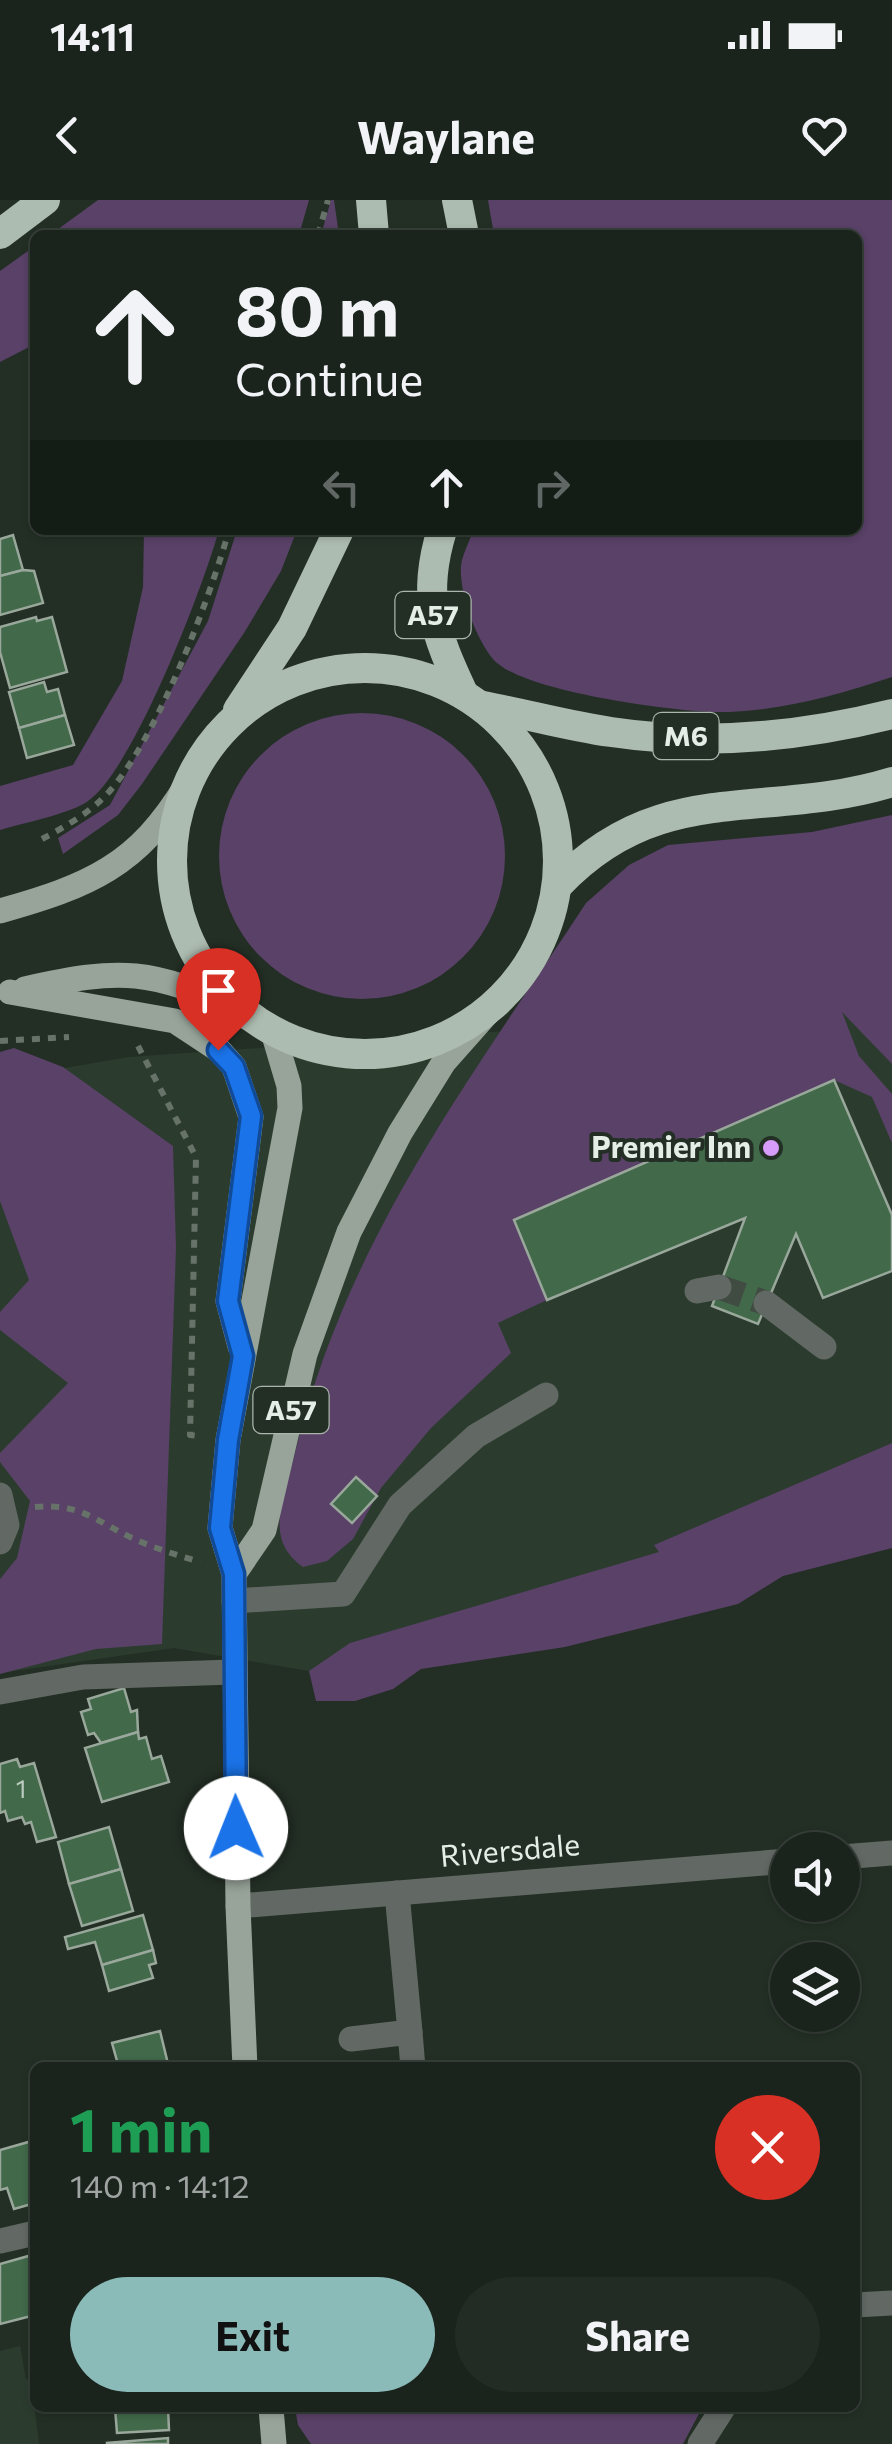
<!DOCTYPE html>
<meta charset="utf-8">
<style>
body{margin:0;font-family:Commissioner,sans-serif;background:#232b25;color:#f1f3f6;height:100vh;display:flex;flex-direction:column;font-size:38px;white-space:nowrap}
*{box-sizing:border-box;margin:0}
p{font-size:32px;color:#9fa4a3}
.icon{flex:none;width:55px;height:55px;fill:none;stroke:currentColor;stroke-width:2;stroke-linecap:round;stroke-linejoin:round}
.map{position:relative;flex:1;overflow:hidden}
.details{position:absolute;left:30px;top:1862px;width:830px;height:350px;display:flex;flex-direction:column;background:#1a231c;border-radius:15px;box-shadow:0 2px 8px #0004,0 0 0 2px #38403b}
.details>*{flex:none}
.banner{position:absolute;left:30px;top:30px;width:832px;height:305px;border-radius:15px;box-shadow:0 2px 8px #0004,0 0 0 2px #38403b;background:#1a231c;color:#f1f3f6;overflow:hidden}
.buttons{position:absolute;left:770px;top:1632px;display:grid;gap:20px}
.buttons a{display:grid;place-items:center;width:90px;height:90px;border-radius:50%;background:#1a231c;box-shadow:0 2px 8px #0004,0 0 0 2px #38403b;font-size:50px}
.pin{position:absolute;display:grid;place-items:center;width:85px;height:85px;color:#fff;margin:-102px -42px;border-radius:50% 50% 50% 0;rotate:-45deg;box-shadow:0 0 10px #0007}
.pin .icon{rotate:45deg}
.me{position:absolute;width:110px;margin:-55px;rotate:359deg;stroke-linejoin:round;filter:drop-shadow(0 0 8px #0008)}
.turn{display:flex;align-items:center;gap:35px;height:210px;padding:0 40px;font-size:45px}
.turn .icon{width:130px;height:130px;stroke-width:2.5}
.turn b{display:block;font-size:70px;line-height:85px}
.lanes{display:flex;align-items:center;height:95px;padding:0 40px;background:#0003;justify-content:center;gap:50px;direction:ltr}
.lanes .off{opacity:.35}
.round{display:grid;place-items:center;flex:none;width:105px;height:105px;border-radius:52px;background:#232b25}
.headline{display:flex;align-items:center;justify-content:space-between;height:170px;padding:0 40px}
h1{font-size:60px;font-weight:700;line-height:75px;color:#1e9e55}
.action{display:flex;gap:20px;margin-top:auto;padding:20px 40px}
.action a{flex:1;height:115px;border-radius:60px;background:#8bbbb9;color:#111;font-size:40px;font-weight:700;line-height:115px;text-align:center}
.action a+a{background:#232b25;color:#f1f3f6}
.status{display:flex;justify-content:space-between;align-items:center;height:70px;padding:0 50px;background:#1a231c;direction:ltr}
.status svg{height:28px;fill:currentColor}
header{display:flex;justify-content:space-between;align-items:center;height:130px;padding:0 40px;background:#1a231c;font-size:45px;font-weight:700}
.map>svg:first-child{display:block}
.built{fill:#2b3c2e}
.green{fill:#594167}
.building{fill:#41694a;stroke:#9aa89c;stroke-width:2.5}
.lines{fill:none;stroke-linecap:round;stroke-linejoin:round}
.minor-tunnel{stroke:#404c42;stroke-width:25;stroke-dasharray:25 12;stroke-linecap:butt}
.path{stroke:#677269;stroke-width:6;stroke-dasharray:8 8;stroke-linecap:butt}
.minor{stroke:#626863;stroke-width:25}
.major{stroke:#98a49a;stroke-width:25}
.highway{stroke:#adbcb0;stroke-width:30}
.route-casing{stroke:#114b97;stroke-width:25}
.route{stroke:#1a73e8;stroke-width:18}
.poi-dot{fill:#d79bf9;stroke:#232f25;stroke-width:4}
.labels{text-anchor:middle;stroke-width:8;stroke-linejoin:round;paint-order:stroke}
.number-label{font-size:25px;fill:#bcccc0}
.shield{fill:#232f25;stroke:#abb4ad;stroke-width:2.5}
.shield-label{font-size:28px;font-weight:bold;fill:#e5ede7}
.poi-label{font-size:30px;font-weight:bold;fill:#e5ede7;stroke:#232f25;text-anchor:end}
.street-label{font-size:30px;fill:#e5ede7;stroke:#232f25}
</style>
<div class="status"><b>14:11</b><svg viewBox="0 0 49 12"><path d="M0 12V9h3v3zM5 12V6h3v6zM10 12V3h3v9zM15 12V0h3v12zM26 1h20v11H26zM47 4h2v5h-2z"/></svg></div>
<header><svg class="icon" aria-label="back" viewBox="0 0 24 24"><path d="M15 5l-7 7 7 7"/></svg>Waylane<svg class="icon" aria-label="heart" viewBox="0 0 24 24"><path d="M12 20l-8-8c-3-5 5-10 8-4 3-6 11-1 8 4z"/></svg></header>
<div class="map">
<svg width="892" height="2244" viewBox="0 0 892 2244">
<rect width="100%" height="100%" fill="#232f25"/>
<g class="built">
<polygon points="841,808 892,864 892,1348 309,1471 174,1448 0,1473 0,879 129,857"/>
<polygon points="20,2146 26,2179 31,2179 39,2244 0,2244 0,2151"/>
</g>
<g class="green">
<polygon points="98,0 309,0 299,35 50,35"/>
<polygon points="331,0 334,0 339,35 321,35"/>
<path d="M488 0H892V477C836 496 772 513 713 512 670 511 519 491 493 459 476 439 459 393 461 366 462 355 470 341 473 330H858V35H494Z"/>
<polygon points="35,46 35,144 0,162 0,71"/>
<path d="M144 330H219C203 387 134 569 88 601 70 614 23 623 0 630V586L73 565 122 481 143 387Z"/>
<polygon points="237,330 297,330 281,371 244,433 142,584 118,615 63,654 58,638 110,605 208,421"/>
<circle cx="362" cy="656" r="143"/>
<path d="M892 615V864L842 812 859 856 892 894V943L872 897 834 880 515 1020 547 1100 498 1123 511 1153 431 1228 381 1288 353 1339 327 1361 303 1367C263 1339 284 1298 294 1257 345 1042 467 884 586 703L629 665 668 645 812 632Z"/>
<polygon points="14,848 63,867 173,946 176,1048 162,1444 96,1449 0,1474 0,1379 17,1358 30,1301 0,1262 0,1253 68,1183 0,1130 0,1112 29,1080 0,1001 0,852"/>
<polygon points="892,1243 892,1348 783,1376 738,1404 565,1447 421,1469 393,1489 355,1501 316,1501 309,1471 350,1443 659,1352 654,1345"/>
<polygon points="295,2208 702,2208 683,2244 311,2244 298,2225"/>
</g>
<g class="building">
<polygon points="13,335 23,370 0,376 0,339"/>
<polygon points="23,370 34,371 43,403 0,415 0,376"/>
<polygon points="36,417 37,421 52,417 67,472 10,488 0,452 0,427"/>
<polygon points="44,482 47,492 58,489 65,515 19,528 9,492"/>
<polygon points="65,515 74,545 27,558 19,528"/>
<polygon points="834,880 892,1015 892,1071 823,1098 796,1034 758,1124 712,1106 745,1018 547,1100 514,1020"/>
<polygon points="356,1277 377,1296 352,1323 331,1304"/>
<polygon points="124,1488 131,1512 137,1510 138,1532 101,1543 94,1533 88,1535 81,1512 91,1509 88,1499"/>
<polygon points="138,1532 139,1539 146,1537 152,1559 161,1556 169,1582 102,1602 85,1548"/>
<polygon points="17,1559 20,1567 34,1563 56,1637 37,1642 31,1622 25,1624 22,1617 8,1621 5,1611 0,1613 0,1564"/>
<polygon points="109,1627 121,1669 69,1684 58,1642"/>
<polygon points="121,1669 133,1711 82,1726 69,1684"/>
<polygon points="143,1715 153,1750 102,1765 95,1742 68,1749 65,1737"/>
<polygon points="153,1750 156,1763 149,1765 153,1778 109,1791 102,1765"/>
<polygon points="160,1831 169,1868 119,1868 112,1843"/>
<polygon points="32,1941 35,2003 14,2009 7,1988 0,1990 0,1950"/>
<polygon points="32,2055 35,2115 0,2124 0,2064"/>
<polygon points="115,2208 168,2208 169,2230 117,2233"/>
<polygon points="168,2238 168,2244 107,2244 107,2243"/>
</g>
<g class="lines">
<polyline class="minor-tunnel" points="719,1087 766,1103"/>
<g class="path">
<polyline points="318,35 328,0"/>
<path d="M42 639C61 629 84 616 100 601 152 554 210 398 229 330"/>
<polyline points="0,841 69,837"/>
<polyline points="138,846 196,957 190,1235 199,1236"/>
<path d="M35 1307C80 1303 94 1320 132 1338 153 1348 177 1355 200 1362"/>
</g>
<g class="minor">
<polyline points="697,1091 719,1087"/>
<polyline points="766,1103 824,1147"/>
<polyline points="0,1295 7,1325 0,1342"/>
<polyline points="234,1401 343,1394 400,1305 476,1236 546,1195"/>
<polyline points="0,1492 83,1477 233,1472"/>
<polyline points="842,1657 892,1653"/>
<polyline points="397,1693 410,1832"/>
<polyline points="238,1706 788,1661"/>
<polyline points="351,1839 410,1832 413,1868"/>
<polyline points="0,2041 35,2033"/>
<polyline points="855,2105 892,2103"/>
<polyline points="700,2244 723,2208"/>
</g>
<g class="major">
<path d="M0 711C89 686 138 666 187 584"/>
<path d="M25 789C123 767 150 769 242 811"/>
<polyline points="10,792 175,821 219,850 234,867 251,917 228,1101 240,1146"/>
<polyline points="234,1374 264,1330 305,1154 349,1032 400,933 444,862 491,809"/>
<polyline points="245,1868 238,1706 234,1374 220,1328 228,1240 290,908 289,886 273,832"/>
<polyline points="271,2208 274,2244"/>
</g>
<g class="highway">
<polyline points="371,0 374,35"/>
<polyline points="457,0 464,35"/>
<polyline points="0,34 45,0"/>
<path d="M442 330C421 398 435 433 464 495"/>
<circle cx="365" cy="661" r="193"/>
<path d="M483 506C526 514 568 526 611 532 705 546 800 537 892 514"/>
<polyline points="238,510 292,428 339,330"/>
<path d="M558 685C660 577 765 621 892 582"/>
</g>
</g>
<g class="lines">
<defs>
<polyline id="route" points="218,850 234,867 251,916 228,1101 243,1156 228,1240 220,1328 234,1374 236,1628"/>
</defs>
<use href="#route" class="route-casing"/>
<use href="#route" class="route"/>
</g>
<circle class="poi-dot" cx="771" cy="948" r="10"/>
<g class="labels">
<g class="number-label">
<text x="21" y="1598">1</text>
</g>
<g class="shield">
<rect x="395.5" y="392" width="75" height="46" rx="8"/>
<rect x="653.5" y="513" width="65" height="46" rx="8"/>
<rect x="253.5" y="1187" width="75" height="46" rx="8"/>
</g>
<g class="shield-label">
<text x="433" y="425">A57</text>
<text x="686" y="546">M6</text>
<text x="291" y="1220">A57</text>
</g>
<g class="poi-label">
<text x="751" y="958">Premier Inn</text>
</g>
<g class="street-label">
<text transform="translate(510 1651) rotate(-5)" y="10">Riversdale</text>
</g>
</g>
</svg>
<div class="buttons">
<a><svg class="icon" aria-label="sound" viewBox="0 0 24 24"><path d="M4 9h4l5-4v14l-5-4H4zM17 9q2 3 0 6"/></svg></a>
<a><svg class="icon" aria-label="layers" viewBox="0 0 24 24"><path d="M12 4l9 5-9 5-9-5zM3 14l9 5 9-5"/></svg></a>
</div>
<div class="pin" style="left:218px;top:850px;background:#d93025"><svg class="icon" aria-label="arrive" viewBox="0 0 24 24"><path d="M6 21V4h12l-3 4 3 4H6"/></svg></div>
<svg class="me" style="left:236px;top:1628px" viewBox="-20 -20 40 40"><circle r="19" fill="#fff"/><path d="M0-13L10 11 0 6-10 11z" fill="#1a73e8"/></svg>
<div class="banner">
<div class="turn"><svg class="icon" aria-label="ahead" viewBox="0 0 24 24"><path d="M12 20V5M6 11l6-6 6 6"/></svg><div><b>80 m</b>Continue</div></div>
<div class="lanes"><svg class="icon off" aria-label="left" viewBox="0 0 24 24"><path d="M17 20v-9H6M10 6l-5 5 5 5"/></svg><svg class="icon" aria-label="ahead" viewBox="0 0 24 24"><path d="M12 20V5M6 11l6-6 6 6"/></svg><svg class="icon off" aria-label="right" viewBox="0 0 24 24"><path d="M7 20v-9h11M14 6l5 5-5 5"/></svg></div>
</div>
<section class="details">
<div class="headline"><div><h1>1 min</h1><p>140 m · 14:12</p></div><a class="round" style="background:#d93025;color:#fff"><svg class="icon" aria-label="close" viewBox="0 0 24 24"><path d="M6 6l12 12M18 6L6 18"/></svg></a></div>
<div class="action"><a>Exit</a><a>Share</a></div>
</section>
</div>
